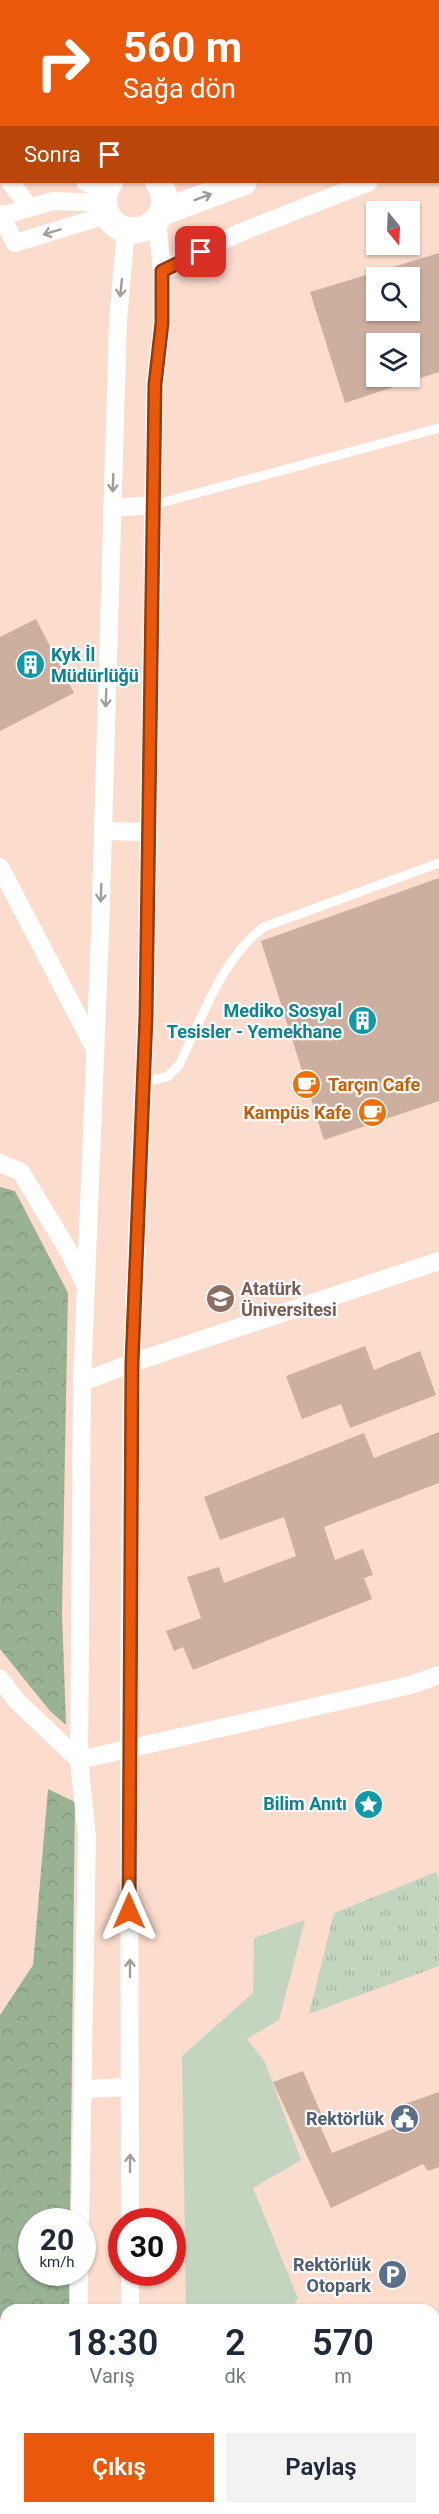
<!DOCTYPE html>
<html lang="tr">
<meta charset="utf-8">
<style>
body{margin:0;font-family:Roboto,sans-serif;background:#f2f2f3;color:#1f2937;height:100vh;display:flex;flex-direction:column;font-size:22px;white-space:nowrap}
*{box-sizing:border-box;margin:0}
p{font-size:20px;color:#747a83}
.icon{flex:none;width:33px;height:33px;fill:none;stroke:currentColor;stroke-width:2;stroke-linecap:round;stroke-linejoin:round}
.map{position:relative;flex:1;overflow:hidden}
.drawer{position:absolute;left:0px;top:2304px;width:440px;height:210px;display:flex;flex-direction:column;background:#fff;border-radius:18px 18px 0 0;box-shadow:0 2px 4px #0004}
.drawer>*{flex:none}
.guide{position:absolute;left:0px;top:0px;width:440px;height:183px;box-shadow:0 2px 4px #0004;background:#ea580c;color:#fff;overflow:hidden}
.needle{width:39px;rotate:162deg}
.tools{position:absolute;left:366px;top:201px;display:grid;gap:12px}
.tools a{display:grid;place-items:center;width:54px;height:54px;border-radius:0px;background:#fff;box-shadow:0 2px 4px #0004;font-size:30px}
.speed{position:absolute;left:18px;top:2208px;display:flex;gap:12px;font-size:30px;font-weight:700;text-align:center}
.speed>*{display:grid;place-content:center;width:78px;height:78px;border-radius:50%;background:#fff;box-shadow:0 2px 4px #0004;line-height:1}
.speed small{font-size:15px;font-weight:400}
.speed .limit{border:9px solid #d22;background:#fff;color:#111}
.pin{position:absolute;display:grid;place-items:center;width:51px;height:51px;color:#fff;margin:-26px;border-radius:12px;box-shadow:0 3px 9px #0006}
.me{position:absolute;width:66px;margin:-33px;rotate:0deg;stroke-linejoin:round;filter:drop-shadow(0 0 4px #0008)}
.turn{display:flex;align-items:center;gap:21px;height:126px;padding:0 24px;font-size:27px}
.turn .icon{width:78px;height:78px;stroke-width:2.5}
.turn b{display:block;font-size:42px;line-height:51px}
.then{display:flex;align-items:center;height:57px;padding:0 24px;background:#0003;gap:12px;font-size:22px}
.eta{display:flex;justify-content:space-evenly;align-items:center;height:102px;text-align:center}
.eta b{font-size:36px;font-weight:600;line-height:42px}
.cta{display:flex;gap:12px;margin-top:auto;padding:12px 24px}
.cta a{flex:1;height:69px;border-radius:0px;background:#ea580c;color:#fff;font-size:24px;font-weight:600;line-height:69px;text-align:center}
.cta a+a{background:#f2f2f3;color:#1f2937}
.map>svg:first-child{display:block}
.built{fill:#fbdccd;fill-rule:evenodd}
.grass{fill:url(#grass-tufts)}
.forest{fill:url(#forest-crowns)}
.park{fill:#c4d5bf}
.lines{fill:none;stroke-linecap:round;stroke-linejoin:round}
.canal{stroke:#7ba9b4;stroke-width:21}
.building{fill:#cdafa0;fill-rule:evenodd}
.service{stroke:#fff;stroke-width:9}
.minor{stroke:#fff;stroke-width:18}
.secondary{stroke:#fff;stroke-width:26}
.oneway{stroke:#a19d9b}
.route-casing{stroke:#983908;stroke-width:15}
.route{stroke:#ea580c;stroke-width:10}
.labels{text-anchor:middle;stroke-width:4.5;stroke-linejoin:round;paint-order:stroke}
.culture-label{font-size:18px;font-weight:bold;fill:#0d838f;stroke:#fafafa;text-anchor:end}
.food-label{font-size:18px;font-weight:bold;fill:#c56008;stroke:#fafafa;text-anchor:start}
.education-label{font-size:18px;font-weight:bold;fill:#785e54;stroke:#fafafa;text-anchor:start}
.service-label{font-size:18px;font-weight:bold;fill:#4e5e75;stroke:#fafafa;text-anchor:end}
</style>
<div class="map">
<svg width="439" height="2514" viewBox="0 0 439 2514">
<defs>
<pattern id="grass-tufts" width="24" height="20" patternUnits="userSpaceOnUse" patternTransform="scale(1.5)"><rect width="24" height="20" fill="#c4d5bf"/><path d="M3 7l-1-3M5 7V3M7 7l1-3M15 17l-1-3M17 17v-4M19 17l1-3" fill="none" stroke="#a8b6a3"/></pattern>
<pattern id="forest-crowns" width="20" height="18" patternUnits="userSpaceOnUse" patternTransform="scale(1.5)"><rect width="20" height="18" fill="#9ab294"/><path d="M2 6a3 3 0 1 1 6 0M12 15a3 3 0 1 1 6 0" fill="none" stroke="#84987e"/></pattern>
</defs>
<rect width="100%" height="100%" fill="#fce9df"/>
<path class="built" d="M0 0H439V2514H0ZM2 2H438V182H2ZM376 212H410V244H376ZM376 278H410V310H376ZM376 344H410V376H376ZM32 2222H82V2272H32ZM122 2222H172V2272H122ZM6 2310H434V2508H6Z"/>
<polygon class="grass" points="436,1872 439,1879 439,1966 309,2014 334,1913"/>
<g class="forest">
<polygon points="0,0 439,0 439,22 438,2 2,2 1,100"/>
<polygon points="0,1187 15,1191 68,1293 62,1613 66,1725 50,1711 0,1649"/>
<polygon points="48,1789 75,1802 70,2221 32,2222 32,2272 69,2273 69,2310 6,2310 6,2449 0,2437 0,2015 33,1965"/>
</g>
<g class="park">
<polygon points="305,1920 279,2020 247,2039 265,2062 301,2160 253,2188 298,2298 291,2310 186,2310 182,2056 253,1993 254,1938"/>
<polygon points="434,2333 439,2333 439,2423 434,2426"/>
</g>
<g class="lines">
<g class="canal">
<polyline points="0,2494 6,2500"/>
<polyline points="17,2508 24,2514"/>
</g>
</g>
<g class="building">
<path d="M439 253V372L345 403 310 292ZM376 278H410V310H376ZM376 344H410V376H376Z"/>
<polygon points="36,619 74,693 0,731 0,637"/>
<polygon points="439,878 439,1101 324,1140 261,941"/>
<polygon points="365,1346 374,1370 420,1351 436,1395 350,1428 341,1404 302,1419 286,1376"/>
<polygon points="439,1432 439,1483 324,1527 335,1560 363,1549 373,1575 364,1578 372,1599 193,1670 183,1647 174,1651 166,1631 201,1618 187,1577 219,1567 224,1583 296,1556 284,1517 220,1540 204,1497 364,1433 374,1458"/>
<polygon points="303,2071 326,2125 321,2128 332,2153 405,2124 399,2106 439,2092 439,2167 428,2171 423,2164 331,2208 273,2082"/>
</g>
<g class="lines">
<g class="service">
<polyline points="153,505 439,428"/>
<path d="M143 1082 167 1077 179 1065C201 1020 223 956 264 927L439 863"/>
</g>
<g class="minor">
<polyline points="0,115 2,117"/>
<polyline points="438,156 439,156"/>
<polyline points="0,167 2,169"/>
<polyline points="10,182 29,207"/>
<polyline points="85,182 105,191"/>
<polyline points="0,214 15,243 107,215"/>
<polyline points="1,216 53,201 104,203"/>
<polyline points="162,271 239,233 369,182"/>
<polyline points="112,508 153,505"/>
<polyline points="103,831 149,832"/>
<polyline points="0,867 94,1047"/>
<polyline points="0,1163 21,1172 68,1250 86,1286"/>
<polyline points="82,1382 132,1363 439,1261"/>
<polyline points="0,1679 16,1700 79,1760 411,1685 439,1675"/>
<polyline points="83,2089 130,2087"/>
<polyline points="80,2222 87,1836 79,1760 82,1382 100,933 118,320 126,230"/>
<polyline points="130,2222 129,1718 132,1363 146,1016 155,384 162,323 162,271 157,220"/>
<polyline points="130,2272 130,2310"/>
<polyline points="79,2310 79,2272"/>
<polyline points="434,2466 439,2462"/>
<polyline points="149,2508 150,2514"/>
<polyline points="75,2514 75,2508"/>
<polyline points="286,2514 300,2508"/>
<polyline points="363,2514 370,2508"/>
</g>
<g class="secondary">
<polyline points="438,68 439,68"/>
<polyline points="438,113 439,112"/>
<path d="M110 182C104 191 102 202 106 212 124 252 184 220 158 182"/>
<polyline points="161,213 244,182"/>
</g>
</g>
<defs><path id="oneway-shaft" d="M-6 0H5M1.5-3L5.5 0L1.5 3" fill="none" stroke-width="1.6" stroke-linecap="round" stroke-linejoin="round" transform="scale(1.5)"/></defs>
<g class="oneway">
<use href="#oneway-shaft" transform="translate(203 197) rotate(-21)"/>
<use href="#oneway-shaft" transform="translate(52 232) rotate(163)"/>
<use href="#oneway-shaft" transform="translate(121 288) rotate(96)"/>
<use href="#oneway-shaft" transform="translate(113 483) rotate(92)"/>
<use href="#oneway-shaft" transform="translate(106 698) rotate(92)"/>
<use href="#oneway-shaft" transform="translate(101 893) rotate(92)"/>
<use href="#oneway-shaft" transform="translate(130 1968) rotate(-90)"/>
<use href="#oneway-shaft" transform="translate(130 2163) rotate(-90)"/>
</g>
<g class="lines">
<defs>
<polyline id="route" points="129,1911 132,1363 146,1016 155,384 162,323 162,271 201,252"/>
</defs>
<use href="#route" class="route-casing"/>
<use href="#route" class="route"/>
</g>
<defs>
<symbol id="building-disc" viewBox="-11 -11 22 22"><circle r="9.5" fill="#0f9aa8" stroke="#fafafa"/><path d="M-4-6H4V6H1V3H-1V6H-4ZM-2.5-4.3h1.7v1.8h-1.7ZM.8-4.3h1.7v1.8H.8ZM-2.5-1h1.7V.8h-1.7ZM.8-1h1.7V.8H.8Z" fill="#fff"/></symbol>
<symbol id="cafe-disc" viewBox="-11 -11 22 22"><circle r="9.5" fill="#e8710a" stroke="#fafafa"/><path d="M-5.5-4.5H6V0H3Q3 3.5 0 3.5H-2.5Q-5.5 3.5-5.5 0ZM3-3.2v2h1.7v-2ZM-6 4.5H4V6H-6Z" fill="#fff"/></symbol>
<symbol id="university-disc" viewBox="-11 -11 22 22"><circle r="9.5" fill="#8d6e63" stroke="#fafafa"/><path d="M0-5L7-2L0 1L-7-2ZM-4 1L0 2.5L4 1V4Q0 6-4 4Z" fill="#fff"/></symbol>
<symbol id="sight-disc" viewBox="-11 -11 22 22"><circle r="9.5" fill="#0f9aa8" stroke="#fafafa"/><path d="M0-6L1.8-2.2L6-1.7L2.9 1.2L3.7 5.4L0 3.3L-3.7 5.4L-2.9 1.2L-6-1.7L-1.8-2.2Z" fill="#fff"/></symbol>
<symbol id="civic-disc" viewBox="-11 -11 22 22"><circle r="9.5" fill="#5c6f8a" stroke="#fafafa"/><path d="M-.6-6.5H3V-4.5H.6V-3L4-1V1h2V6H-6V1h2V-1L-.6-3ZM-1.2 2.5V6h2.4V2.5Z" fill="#fff"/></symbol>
<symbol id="parking-disc" viewBox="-11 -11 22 22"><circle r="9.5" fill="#5c6f8a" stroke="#fafafa"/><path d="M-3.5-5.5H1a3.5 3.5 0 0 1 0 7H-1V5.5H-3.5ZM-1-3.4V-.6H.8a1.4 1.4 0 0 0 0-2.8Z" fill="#fff"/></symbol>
</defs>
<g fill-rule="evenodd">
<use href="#building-disc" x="14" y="648" width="33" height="33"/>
<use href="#building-disc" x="346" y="1004" width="33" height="33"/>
<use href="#cafe-disc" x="290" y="1068" width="33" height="33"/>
<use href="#cafe-disc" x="356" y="1096" width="33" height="33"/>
<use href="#university-disc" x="204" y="1282" width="33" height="33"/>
<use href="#sight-disc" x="352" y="1788" width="33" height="33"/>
<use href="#civic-disc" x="388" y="2102" width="33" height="33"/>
<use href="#parking-disc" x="376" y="2258" width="33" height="33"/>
</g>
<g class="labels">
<g class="culture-label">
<text x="51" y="661" text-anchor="start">Kyk İl<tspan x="51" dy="21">Müdürlüğü</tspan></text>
<text x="342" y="1017">Mediko Sosyal<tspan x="342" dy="21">Tesisler - Yemekhane</tspan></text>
<text x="347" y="1810">Bilim Anıtı</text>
</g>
<g class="food-label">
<text x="328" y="1091">Tarçın Cafe</text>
<text x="351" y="1119" text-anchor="end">Kampüs Kafe</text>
</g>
<g class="education-label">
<text x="241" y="1295">Atatürk<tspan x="241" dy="21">Üniversitesi</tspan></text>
</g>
<g class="service-label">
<text x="384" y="2125">Rektörlük</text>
<text x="371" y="2271">Rektörlük<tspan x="371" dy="21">Otopark</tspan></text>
</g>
</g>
</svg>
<div class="tools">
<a><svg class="needle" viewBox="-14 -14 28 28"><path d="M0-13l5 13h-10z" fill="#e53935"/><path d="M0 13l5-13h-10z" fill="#747a83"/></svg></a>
<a><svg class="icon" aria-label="search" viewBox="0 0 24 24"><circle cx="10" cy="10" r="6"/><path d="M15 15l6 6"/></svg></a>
<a><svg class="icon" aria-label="layers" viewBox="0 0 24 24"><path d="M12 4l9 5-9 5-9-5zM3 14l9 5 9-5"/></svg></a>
</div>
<div class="speed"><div>20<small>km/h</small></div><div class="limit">30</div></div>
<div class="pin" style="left:201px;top:252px;background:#d93025"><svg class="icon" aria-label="arrive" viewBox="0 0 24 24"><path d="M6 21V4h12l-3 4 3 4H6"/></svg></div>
<svg class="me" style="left:129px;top:1911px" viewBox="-20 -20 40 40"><path d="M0-17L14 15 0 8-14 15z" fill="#ea580c" stroke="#fff" stroke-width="4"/></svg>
<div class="guide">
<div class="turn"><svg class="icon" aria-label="right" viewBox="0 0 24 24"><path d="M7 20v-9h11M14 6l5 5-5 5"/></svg><div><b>560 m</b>Sağa dön</div></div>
<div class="then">Sonra<svg class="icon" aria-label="arrive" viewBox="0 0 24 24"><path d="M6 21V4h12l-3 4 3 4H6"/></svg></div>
</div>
<section class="drawer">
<div class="eta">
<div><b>18:30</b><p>Varış</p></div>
<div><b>2</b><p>dk</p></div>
<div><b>570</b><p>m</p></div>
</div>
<div class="cta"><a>Çıkış</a><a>Paylaş</a></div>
</section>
</div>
